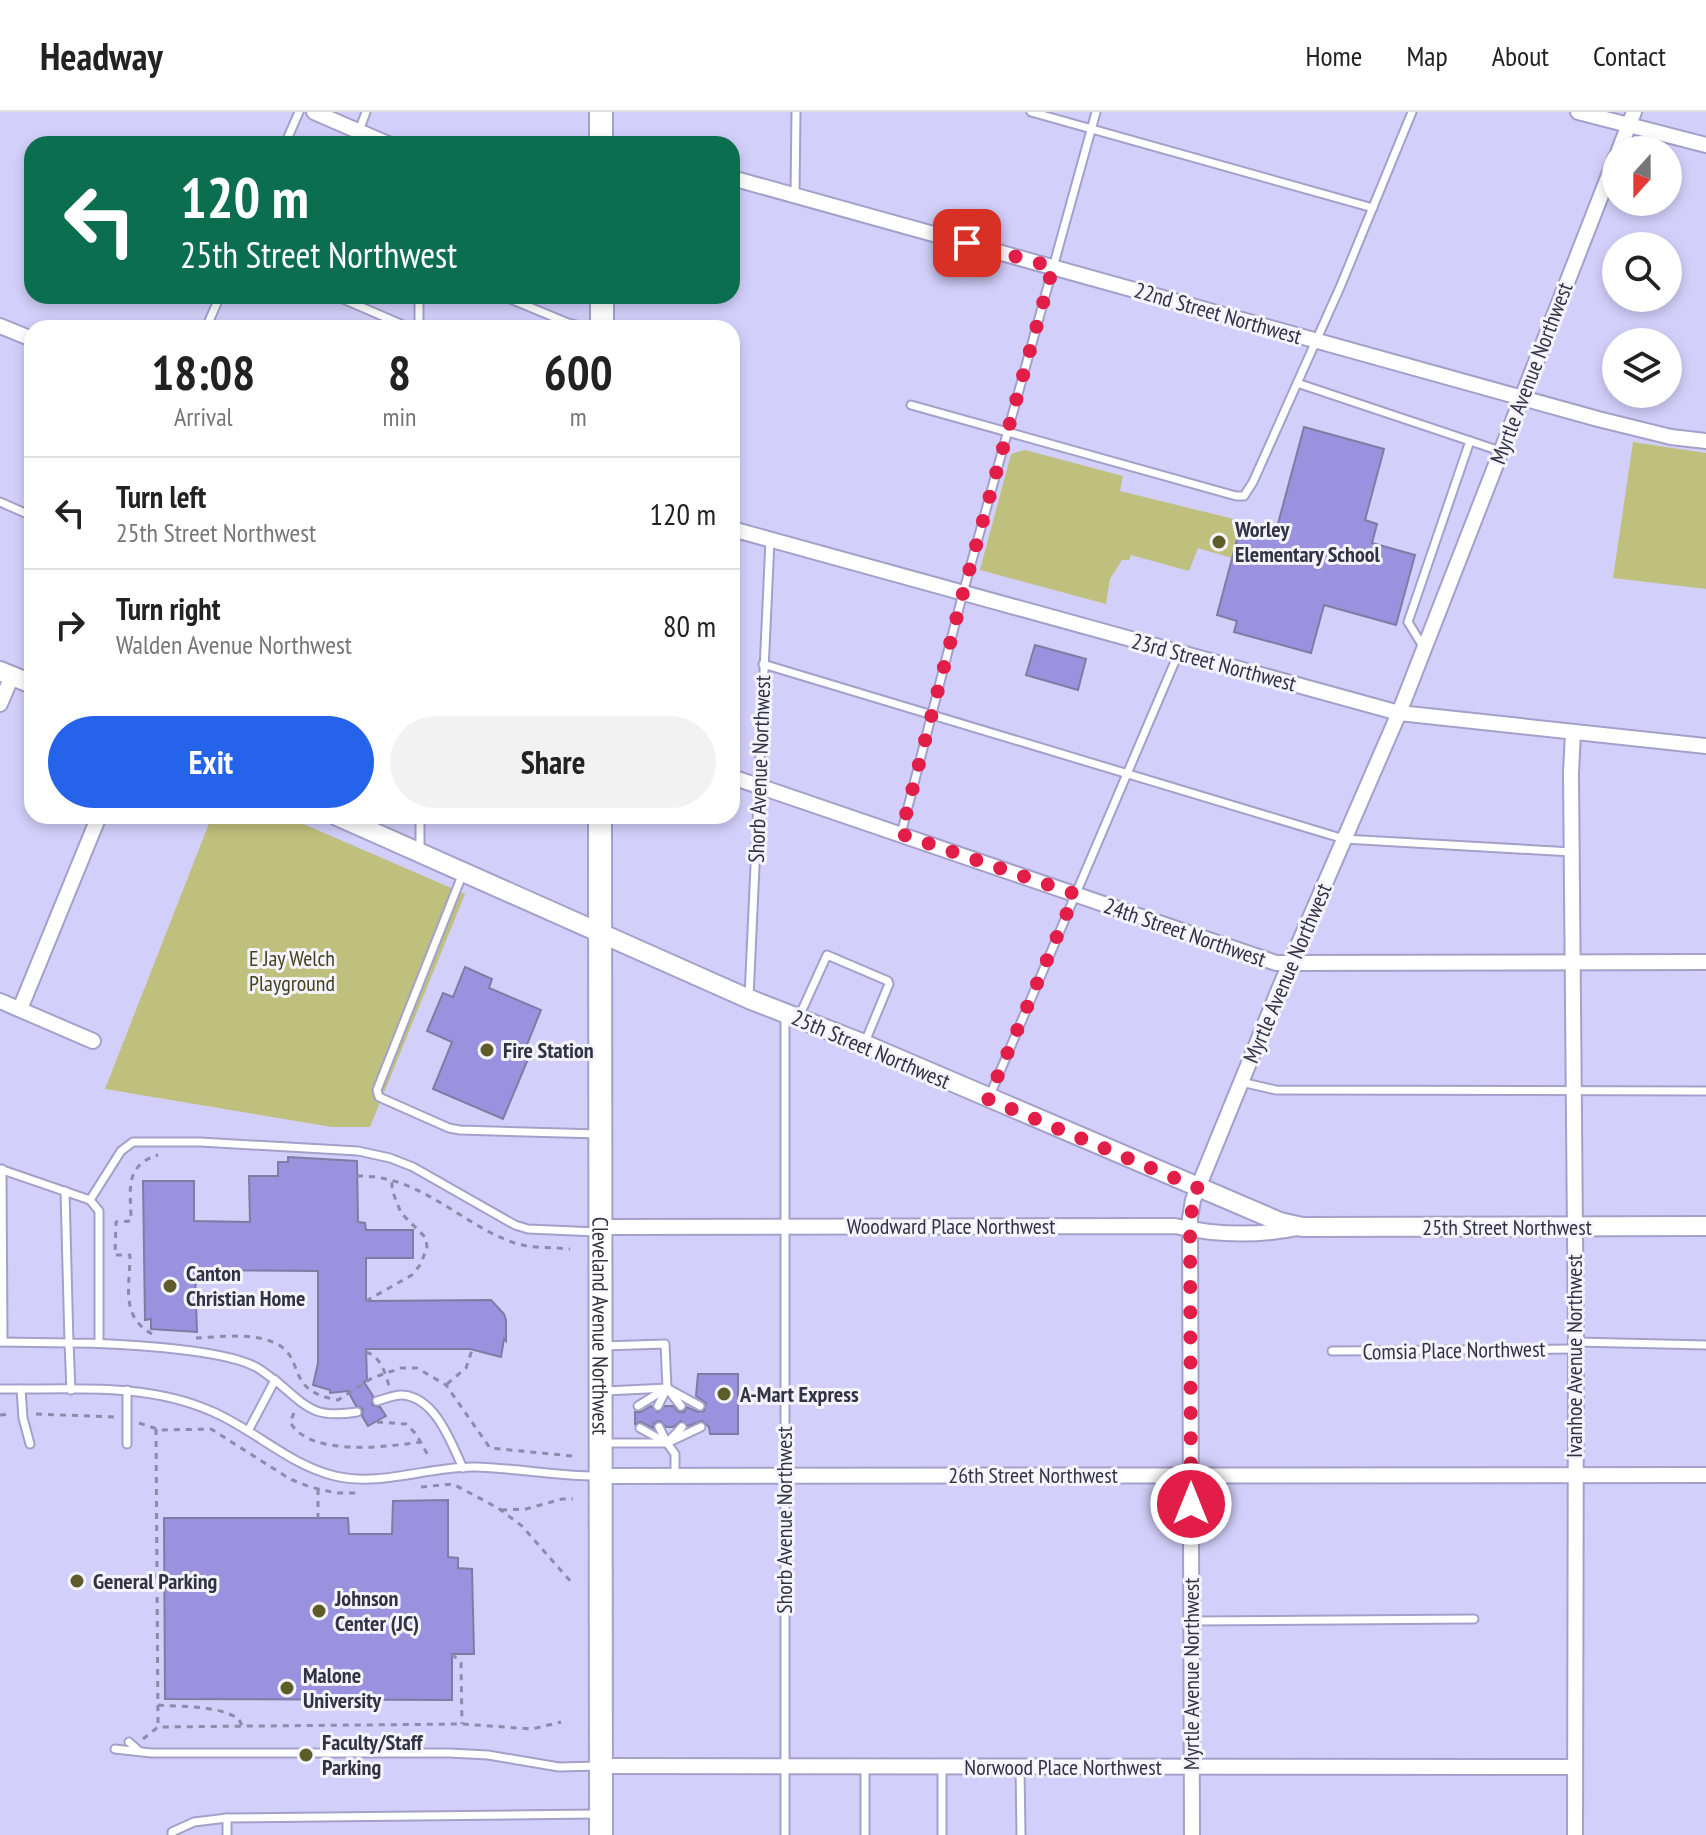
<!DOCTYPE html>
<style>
body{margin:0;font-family:"PT Sans Narrow",sans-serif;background:#f2f2f2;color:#222;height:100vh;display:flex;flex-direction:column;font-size:30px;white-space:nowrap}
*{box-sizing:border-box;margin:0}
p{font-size:26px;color:#767676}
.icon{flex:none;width:44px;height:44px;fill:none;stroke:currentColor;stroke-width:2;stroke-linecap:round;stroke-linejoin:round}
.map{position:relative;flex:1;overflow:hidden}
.drawer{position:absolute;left:24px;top:208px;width:716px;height:504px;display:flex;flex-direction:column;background:#fff;border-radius:24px;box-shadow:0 4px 12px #0003}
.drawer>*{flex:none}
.hud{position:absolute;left:24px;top:24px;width:716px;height:168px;border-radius:24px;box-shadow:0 4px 12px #0003;background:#0b6e4f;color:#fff;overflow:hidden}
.needle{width:52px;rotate:201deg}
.buttons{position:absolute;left:1602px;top:24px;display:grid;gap:16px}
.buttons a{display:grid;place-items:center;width:80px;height:80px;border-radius:50%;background:#fff;box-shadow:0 4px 12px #0003;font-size:40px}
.pin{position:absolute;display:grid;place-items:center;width:68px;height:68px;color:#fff;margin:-34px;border-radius:16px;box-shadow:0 4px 12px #0006}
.me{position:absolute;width:88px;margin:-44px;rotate:0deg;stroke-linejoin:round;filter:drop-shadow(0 0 6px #0008)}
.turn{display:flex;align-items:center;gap:28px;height:168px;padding:0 24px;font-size:36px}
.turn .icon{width:104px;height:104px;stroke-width:2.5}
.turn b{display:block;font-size:56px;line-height:68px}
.eta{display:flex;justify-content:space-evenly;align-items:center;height:136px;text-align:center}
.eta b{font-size:48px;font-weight:600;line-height:56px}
.button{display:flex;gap:16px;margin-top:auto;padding:16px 24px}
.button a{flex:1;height:92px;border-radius:48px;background:#2563eb;color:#fff;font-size:32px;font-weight:600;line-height:92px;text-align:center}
.button a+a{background:#f2f2f2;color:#222}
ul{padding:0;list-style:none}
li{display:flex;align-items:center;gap:24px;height:112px;padding:0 24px;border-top:2px solid #e0e0e0}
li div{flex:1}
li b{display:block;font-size:30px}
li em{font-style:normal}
header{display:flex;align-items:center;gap:48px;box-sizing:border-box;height:112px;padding:0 40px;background:#fff;border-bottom:2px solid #e0e0e0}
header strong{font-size:38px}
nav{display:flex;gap:44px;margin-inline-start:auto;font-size:28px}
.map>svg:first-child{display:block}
.green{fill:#c0c07e}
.building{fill:#9a92de;stroke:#7f7ca3;stroke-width:2}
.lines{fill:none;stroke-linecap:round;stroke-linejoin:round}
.service-casing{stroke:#a3a0c9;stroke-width:11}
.minor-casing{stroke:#a3a0c9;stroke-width:18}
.tertiary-casing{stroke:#a3a0c9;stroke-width:22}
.primary-casing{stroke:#a3a0c9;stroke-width:26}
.path{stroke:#8d8bab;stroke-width:3;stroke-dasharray:6 6;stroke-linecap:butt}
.service{stroke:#fff;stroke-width:7}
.minor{stroke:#fff;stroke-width:14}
.tertiary{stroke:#fff;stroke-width:18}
.primary{stroke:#fff;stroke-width:22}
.route{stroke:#e11d48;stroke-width:14;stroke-dasharray:0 25.2}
.poi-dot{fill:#5e5d2a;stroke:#f5f4fd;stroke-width:3}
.labels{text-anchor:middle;stroke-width:6;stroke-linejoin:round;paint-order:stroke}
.street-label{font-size:22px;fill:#333243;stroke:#f5f4fd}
.poi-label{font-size:22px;font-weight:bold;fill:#333243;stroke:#f5f4fd;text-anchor:start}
.park-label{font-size:22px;fill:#43431d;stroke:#f5f4fd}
</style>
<header>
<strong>Headway</strong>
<nav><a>Home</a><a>Map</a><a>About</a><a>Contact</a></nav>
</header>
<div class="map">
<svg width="1706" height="1723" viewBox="0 0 1706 1723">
<rect width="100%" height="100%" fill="#d2cffa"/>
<g class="green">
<polygon points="1633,330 1706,341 1706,477 1613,466"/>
<polygon points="1025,338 1123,364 1120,379 1242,409 1232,446 1198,436 1189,459 1131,443 1129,448 1122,448 1110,467 1106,492 980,458 1011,342"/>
<polygon points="212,704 285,704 465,782 370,1015 332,1015 105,977"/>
</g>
<g class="building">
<polygon points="1304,315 1384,337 1365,408 1377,412 1372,431 1415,443 1396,513 1324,493 1311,541 1234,520 1237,509 1217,503 1242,409 1276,419"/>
<polygon points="1035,533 1086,547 1078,578 1026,563"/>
<polygon points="465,855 492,867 489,876 541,898 522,945 528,947 503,1007 433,977 452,930 427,919 443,881 453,885"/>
<polygon points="288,1045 357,1049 358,1110 365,1111 366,1118 413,1118 413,1146 366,1146 366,1189 491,1188 504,1202 506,1208 506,1229 504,1227 501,1245 470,1237 366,1237 367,1268 364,1270 373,1284 372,1293 380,1295 386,1304 368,1314 362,1304 363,1297 356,1294 348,1279 330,1281 330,1278 313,1273 318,1251 318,1159 195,1158 197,1220 151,1217 151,1207 145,1208 143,1069 194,1069 194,1109 250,1110 249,1064 278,1064 278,1050 288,1050"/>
<polygon points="698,1262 738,1262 738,1322 710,1322 709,1315 702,1309 688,1314 681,1309 673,1315 666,1315 660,1309 654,1311 653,1316 641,1310 635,1312 635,1300 641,1300 651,1294 658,1300 665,1294 673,1294 679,1300 684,1300 687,1295 698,1300 704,1299 706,1291 696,1284"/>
<polygon points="448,1388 448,1445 458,1446 458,1456 472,1457 474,1542 452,1542 452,1588 165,1587 164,1406 348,1406 349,1422 392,1422 393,1389"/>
</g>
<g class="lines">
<defs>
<g id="service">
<polyline points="1031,0 1373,96"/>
<polyline points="359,19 366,0"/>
<polyline points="285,32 299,0"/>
<polyline points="795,83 796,0"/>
<polyline points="336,184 410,216"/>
<polyline points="503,184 568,211 589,216"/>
<polyline points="206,216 220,184"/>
<polyline points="419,216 419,184"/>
<polyline points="1297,271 1500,339"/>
<polyline points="911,293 1236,384 1244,384 1253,370 1341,173 1412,0"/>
<polyline points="0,390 32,404"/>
<polyline points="1424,536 1408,510 1470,329"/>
<polyline points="763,552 1344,727 1572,740"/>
<polyline points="901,722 963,481 1096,0"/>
<polyline points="420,738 420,704"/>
<polyline points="463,761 377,978 379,985 449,1016 460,1018 599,1022"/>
<polyline points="749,885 770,428"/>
<polyline points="785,904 785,1723"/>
<polyline points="798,907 827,843 888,869 889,872 865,930"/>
<polyline points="1241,970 1276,978 1706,979"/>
<polyline points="990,983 1179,540"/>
<polyline points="0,1057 90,1088 99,1099 99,1231"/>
<polyline points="2,1057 3,1230"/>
<path d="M65 1079 69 1231C112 1231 217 1236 254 1254 261 1257 268 1264 275 1268L248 1319"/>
<polyline points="90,1088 121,1039 133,1030 200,1030 358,1039 390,1046 413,1055 515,1113 528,1117 597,1120"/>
<polyline points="0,1230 69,1231 71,1278"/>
<polyline points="1576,1230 1706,1233"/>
<polyline points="603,1234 665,1232 667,1276 658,1294"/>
<polyline points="1332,1239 1576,1237"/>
<path d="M275 1268C307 1295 313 1307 357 1300"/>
<path d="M0 1277C71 1278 145 1270 211 1299 254 1317 289 1353 335 1364 381 1375 429 1354 475 1355 516 1356 556 1364 597 1364"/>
<polyline points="21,1277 23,1306 30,1332"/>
<polyline points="606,1279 667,1276 700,1294"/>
<polyline points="670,1280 681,1294"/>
<path d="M377 1289C385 1287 395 1282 403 1283 436 1286 451 1331 463 1356"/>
<polyline points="638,1294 665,1277"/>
<polyline points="659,1315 666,1329"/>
<polyline points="640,1316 665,1330"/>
<polyline points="606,1331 667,1331 682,1315"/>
<polyline points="127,1332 127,1278"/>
<polyline points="675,1364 675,1342 667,1331 701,1315"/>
<polyline points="1192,1509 1474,1507"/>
<polyline points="129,1630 139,1639"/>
<polyline points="115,1637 151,1641 449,1641 488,1643 559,1655 599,1654"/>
<polyline points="865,1654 865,1723"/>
<polyline points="1020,1655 1021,1723"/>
<polyline points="172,1723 172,1720 194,1710 227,1706"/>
<polyline points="227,1723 227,1706 596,1702"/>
<polyline points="942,1723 942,1654"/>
</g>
<g id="minor">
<polyline points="314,0 388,32"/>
<polyline points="1578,0 1706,33"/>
<polyline points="1619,38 1634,0"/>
<polyline points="732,66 1598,307 1671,325 1706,329"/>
<polyline points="0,214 32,227"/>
<polyline points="732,417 1399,601 1706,634"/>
<polyline points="0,592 12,564"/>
<polyline points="1573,620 1571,661 1576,1237 1575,1723"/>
<polyline points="732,665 1276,851 1706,850"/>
<polyline points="0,889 93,929"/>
<polyline points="20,897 99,704"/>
<path d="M599 1115 1175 1114C1215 1123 1258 1124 1298 1116"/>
<polyline points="599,1364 1706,1363"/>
<polyline points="600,1654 1575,1655"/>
<polyline points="1192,1723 1190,1106 1193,1088 1280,875 1399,601 1616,45"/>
</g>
<g id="tertiary">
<polyline points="0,559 32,572"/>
<polyline points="337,704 749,887 864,932 1280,1110 1302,1115 1706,1114"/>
</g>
<g id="primary">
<polyline points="601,0 601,32"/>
<polyline points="602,184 602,216"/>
<path id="s1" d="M600 704 601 1723"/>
</g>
</defs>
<use href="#service" class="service-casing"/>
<use href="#minor" class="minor-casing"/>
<use href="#tertiary" class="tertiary-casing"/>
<use href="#primary" class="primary-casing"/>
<g class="path">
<path d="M357 1064C419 1063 456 1108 509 1129 527 1137 551 1135 570 1137"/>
<polyline points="366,1189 412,1163 420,1153 427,1136 426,1126 401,1101 392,1078 392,1069"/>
<path d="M152 1222C120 1204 130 1175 130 1143H115L116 1110 131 1109C131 1079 123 1054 158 1043"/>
<path d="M196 1226C221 1225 254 1220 277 1232 306 1247 284 1279 338 1288L372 1266 401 1256H417L446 1273 490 1336 572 1344"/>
<path d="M366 1240C381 1245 385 1260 389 1274"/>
<polyline points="447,1272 466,1256 472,1238"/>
<path d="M294 1301 290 1310C309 1345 387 1335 420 1330"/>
<polyline points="36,1302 116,1305"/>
<polyline points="0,1303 12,1302"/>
<polyline points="377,1310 406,1312 416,1322 429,1345"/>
<polyline points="139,1311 160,1318 211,1317 290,1367 310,1375 336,1381 361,1381"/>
<polyline points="156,1317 158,1615"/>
<polyline points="421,1375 453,1372 498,1396 522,1414 572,1471"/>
<polyline points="318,1377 318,1406"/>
<polyline points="501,1398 526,1397 562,1387 573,1387"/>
<polyline points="452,1542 461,1551 462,1612"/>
<path d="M158 1593C184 1595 217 1593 239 1607L242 1614"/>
<polyline points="143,1627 158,1615 462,1612 532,1617 561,1610"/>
</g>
<use href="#service" class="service"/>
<use href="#minor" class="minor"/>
<use href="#tertiary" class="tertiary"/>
<use href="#primary" class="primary"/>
</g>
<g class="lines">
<polyline class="route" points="967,131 1053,155 963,481 901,722 1075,782 988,987 1198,1076 1190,1106 1191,1392"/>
</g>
<g class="poi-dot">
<circle cx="1219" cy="430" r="8"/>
<circle cx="487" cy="938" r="8"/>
<circle cx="170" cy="1174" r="8"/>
<circle cx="724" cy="1282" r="8"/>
<circle cx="77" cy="1469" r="8"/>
<circle cx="319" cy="1499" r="8"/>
<circle cx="287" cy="1576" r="8"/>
<circle cx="306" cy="1643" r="8"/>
</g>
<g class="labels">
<g class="street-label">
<text transform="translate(1218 201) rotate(16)" y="8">22nd Street Northwest</text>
<text transform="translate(1531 261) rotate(-69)" y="8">Myrtle Avenue Northwest</text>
<text transform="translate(1214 550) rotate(15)" y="8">23rd Street Northwest</text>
<text transform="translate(759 657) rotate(-88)" y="8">Shorb Avenue Northwest</text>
<text transform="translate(1185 820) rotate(19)" y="8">24th Street Northwest</text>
<text transform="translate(1287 861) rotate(-67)" y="8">Myrtle Avenue Northwest</text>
<text transform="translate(871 937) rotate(23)" y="8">25th Street Northwest</text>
<text x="951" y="1122">Woodward Place Northwest</text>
<text x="1507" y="1123">25th Street Northwest</text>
<text dy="8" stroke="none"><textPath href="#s1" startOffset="510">Cleveland Avenue Northwest</textPath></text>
<text transform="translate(1454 1238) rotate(-1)" y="8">Comsia Place Northwest</text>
<text transform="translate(1574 1244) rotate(-90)" y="8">Ivanhoe Avenue Northwest</text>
<text x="1033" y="1371">26th Street Northwest</text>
<text transform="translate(784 1408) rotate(-90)" y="8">Shorb Avenue Northwest</text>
<text transform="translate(1191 1562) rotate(-90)" y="8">Myrtle Avenue Northwest</text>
<text x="1063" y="1663">Norwood Place Northwest</text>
</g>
<g class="poi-label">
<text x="1235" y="425">Worley<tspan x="1235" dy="25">Elementary School</tspan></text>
<text x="503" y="946">Fire Station</text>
<text x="186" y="1169">Canton<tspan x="186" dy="25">Christian Home</tspan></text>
<text x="740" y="1290">A-Mart Express</text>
<text x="93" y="1477">General Parking</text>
<text x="335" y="1494">Johnson<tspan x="335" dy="25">Center (JC)</tspan></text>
<text x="303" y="1571">Malone<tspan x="303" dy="25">University</tspan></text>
<text x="322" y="1638">Faculty/Staff<tspan x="322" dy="25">Parking</tspan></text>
</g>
<g class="park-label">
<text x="292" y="854">E Jay Welch<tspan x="292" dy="25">Playground</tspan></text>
</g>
</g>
</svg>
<div class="buttons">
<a><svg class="needle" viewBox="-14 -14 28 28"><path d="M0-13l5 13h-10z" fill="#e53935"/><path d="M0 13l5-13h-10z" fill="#767676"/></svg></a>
<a><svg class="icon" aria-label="search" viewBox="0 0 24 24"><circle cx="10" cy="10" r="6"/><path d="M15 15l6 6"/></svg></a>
<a><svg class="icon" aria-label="layers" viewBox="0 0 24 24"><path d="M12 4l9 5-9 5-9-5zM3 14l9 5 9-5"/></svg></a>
</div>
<div class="pin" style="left:967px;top:131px;background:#d93025"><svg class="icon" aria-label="arrive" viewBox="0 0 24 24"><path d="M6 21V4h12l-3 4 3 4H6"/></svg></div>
<svg class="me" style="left:1191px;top:1392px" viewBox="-20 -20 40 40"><circle r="17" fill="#e11d48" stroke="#fff" stroke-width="3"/><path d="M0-11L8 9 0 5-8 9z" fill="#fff"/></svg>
<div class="hud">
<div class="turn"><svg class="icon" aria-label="left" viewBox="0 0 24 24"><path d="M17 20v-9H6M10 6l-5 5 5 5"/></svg><div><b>120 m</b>25th Street Northwest</div></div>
</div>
<section class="drawer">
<div class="eta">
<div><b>18:08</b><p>Arrival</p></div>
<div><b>8</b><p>min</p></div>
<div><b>600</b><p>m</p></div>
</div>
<ul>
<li><svg class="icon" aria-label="left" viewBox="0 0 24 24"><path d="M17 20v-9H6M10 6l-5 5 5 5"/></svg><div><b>Turn left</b><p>25th Street Northwest</p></div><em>120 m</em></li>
<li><svg class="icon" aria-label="right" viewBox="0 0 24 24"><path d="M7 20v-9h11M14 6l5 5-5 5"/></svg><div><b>Turn right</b><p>Walden Avenue Northwest</p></div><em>80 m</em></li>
</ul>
<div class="button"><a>Exit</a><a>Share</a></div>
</section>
</div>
